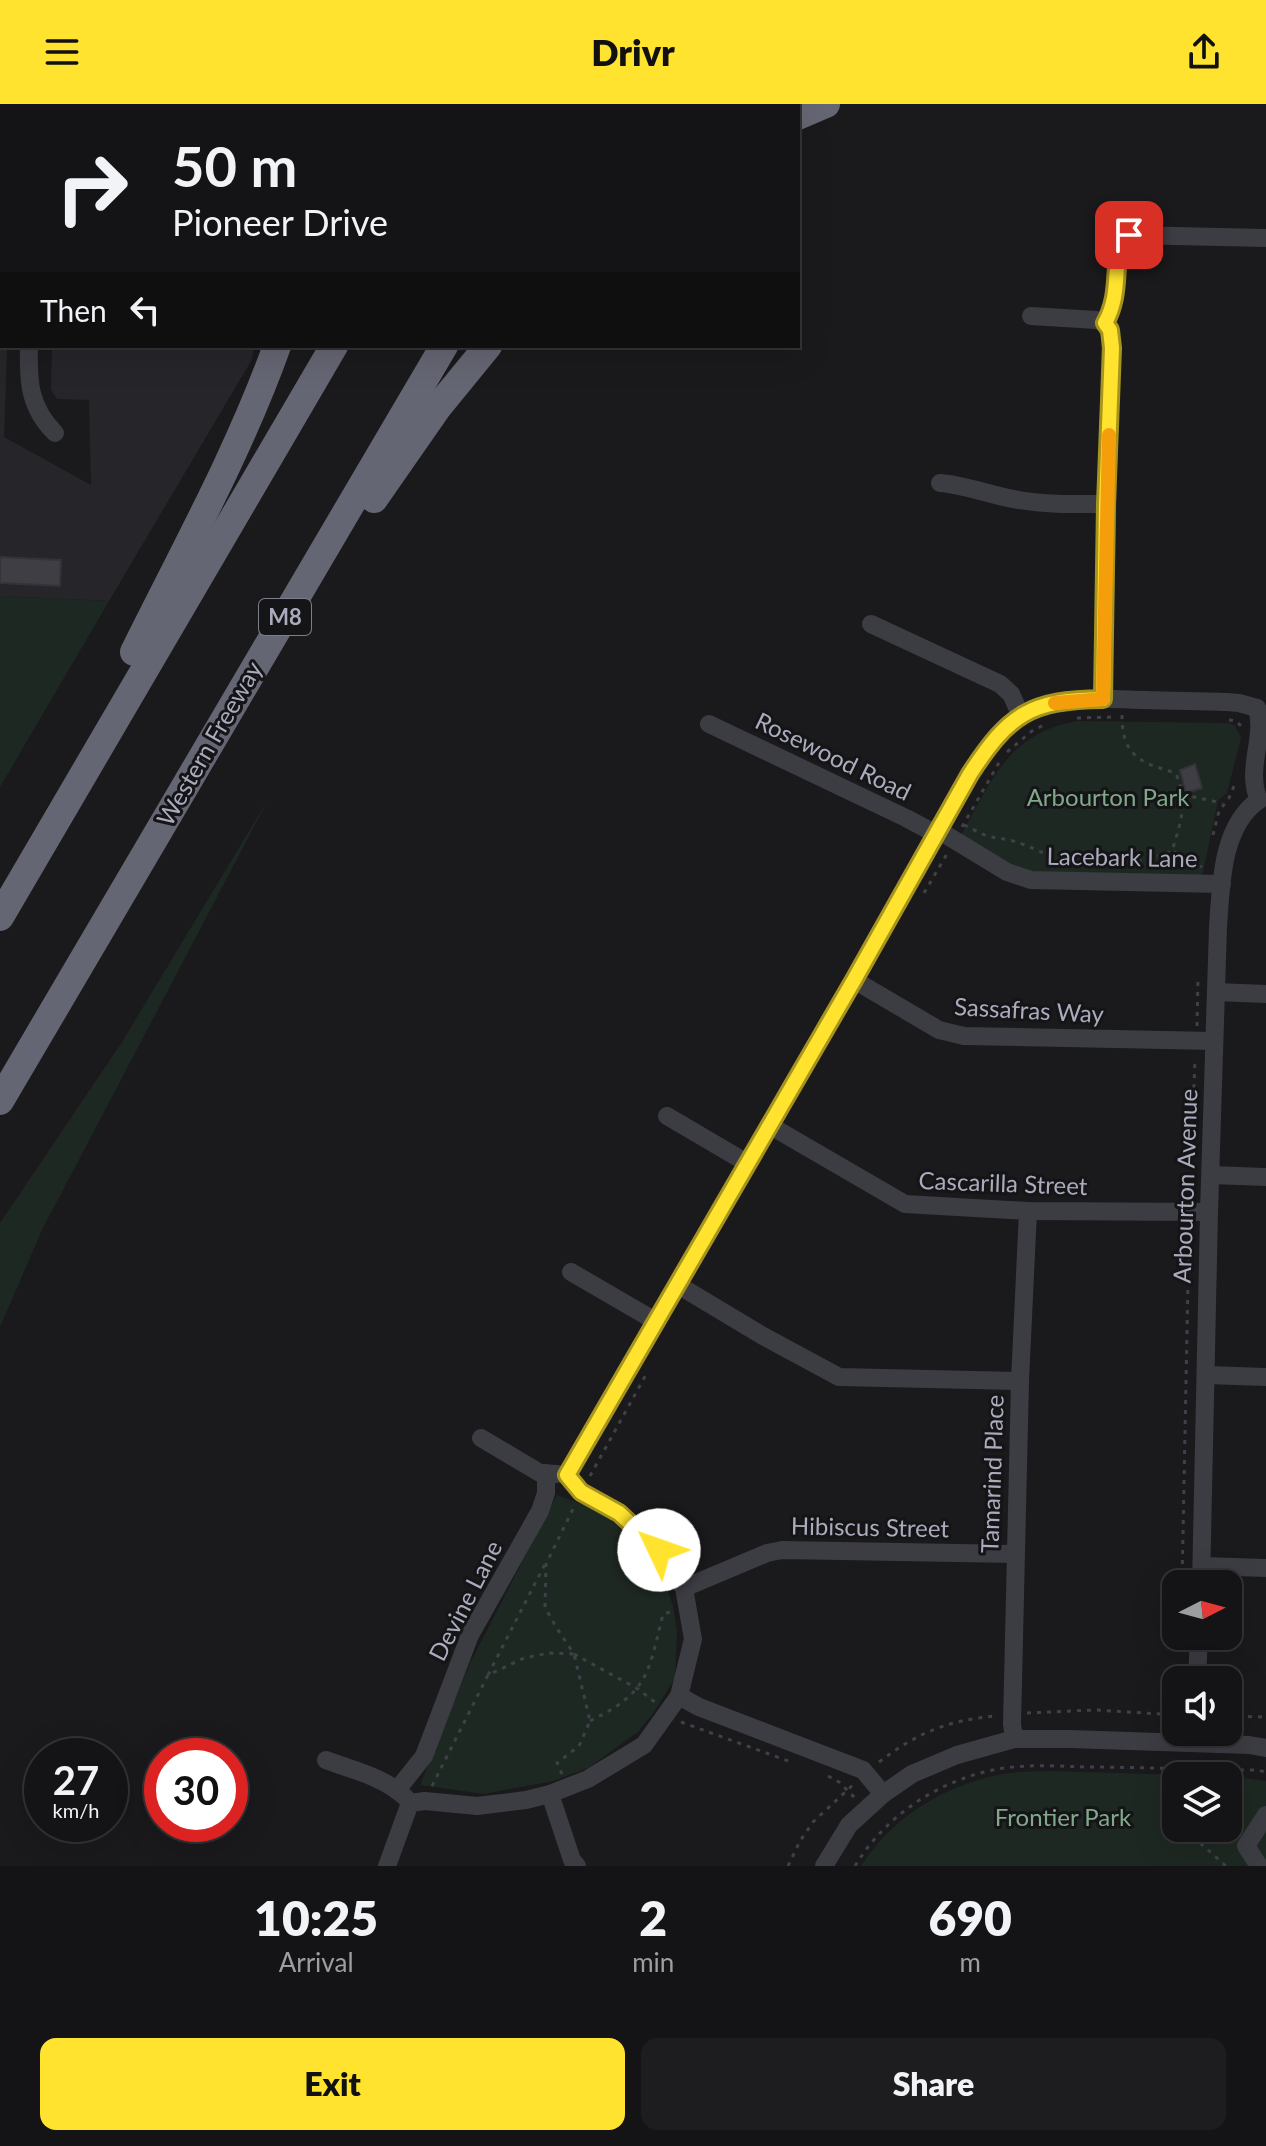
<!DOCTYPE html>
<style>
body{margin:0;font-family:Lato,sans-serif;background:#1d1c1e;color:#f1f3f6;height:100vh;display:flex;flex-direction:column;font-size:30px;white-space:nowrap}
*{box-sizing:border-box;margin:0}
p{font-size:26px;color:#9d9ea0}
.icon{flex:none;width:44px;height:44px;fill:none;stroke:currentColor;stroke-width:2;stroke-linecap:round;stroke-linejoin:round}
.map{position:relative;height:1762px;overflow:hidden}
.side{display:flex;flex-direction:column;background:#141315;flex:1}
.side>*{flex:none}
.banner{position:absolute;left:0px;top:0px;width:800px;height:244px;box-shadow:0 8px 32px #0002,0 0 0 2px #333234;background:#141315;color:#f1f3f6;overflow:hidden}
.needle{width:52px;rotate:84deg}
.tools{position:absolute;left:1162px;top:1466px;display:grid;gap:16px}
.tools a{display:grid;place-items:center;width:80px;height:80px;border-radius:16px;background:#141315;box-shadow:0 8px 32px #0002,0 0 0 2px #333234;font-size:40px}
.speed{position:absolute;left:24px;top:1634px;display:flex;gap:16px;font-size:40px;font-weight:700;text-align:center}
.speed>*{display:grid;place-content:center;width:104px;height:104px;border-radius:50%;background:#141315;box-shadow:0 8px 32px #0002,0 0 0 2px #333234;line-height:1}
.speed small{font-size:20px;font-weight:400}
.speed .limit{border:12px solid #d22;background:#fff;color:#111}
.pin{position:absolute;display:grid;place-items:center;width:68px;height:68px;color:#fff;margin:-34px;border-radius:16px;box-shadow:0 4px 12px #0006}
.me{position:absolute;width:88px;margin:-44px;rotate:312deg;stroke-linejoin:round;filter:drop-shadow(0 0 6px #0008)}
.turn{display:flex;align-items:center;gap:28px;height:168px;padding:0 40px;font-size:36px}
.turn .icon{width:104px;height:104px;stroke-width:2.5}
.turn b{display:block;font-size:56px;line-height:68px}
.then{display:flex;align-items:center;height:76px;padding:0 40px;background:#0003;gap:16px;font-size:30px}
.eta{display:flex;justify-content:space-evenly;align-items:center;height:136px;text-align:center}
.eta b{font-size:48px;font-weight:800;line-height:56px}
.cta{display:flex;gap:16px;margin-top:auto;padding:16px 40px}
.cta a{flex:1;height:92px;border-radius:16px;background:#ffe32e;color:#111;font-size:32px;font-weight:800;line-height:92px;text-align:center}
.cta a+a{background:#1d1c1e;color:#f1f3f6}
header{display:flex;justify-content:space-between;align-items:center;height:104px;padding:0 40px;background:#ffe32e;color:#111;font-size:36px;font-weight:800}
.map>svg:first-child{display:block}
.built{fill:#262529}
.green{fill:#1e2822}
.building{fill:#3e3e44;stroke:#343338;stroke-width:2}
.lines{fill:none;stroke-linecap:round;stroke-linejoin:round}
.path{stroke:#404048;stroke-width:3;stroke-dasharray:4 6;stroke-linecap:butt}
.minor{stroke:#3c3c43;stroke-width:18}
.highway{stroke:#656673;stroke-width:28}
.route-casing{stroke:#a6941e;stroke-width:20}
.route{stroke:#ffe32e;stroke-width:14}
.slow{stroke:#f59e0b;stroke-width:14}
.labels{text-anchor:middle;stroke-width:6;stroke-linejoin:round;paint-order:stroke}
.shield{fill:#151417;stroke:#7d7e8b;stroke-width:2}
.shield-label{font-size:22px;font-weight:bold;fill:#aaacbd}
.street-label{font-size:24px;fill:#aaacbd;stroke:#151417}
.park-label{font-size:24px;fill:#80a98b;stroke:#151417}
</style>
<header><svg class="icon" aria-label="menu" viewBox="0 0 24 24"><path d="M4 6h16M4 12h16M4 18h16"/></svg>Drivr<svg class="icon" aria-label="share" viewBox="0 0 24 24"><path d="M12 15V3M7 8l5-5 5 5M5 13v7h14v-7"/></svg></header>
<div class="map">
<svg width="1266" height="1762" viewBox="0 0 1266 1762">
<rect width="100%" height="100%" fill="#1a191c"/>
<polygon class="built" points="52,242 255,242 251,257 109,497 0,492 0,246 7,246 4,333 91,381 89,296 57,295 51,286"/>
<g class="green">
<polygon points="0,492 109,497 0,683"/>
<path d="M1078 617 1228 619 1235 621 1241 634 1227 689 1218 697 1202 773 1024 768 960 733C991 678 1008 628 1078 617Z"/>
<polygon points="269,694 42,1126 0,1223 0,1119 122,938"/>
<polygon points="557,1391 590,1403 609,1414 661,1466 673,1502 677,1526 675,1574 654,1608 638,1628 588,1664 553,1677 484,1690 420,1681 470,1559"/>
<path d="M1051 1667 1219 1672H1176V1724H1228V1672L1266 1677V1762H861C892 1713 945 1681 1002 1670 1018 1667 1035 1668 1051 1667Z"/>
</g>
<g class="building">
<polygon points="0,453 61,456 60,482 0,479"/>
<polygon points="1195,660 1202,684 1186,689 1180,666"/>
</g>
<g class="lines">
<g class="path">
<polyline points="241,2 241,0"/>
<path d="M1122 611C1122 632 1126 649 1147 659 1156 664 1167 665 1176 670 1189 697 1180 721 1172 747L1202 763"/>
<polyline points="1077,614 1114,613"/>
<polyline points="1229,616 1236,617 1243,624"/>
<polyline points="1007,648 1032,627 1046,620"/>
<polyline points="1183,697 1194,693 1222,699"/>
<path d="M964 721C973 725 982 731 992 733 1000 735 1008 735 1016 738 1028 741 1039 748 1050 751 1088 763 1136 763 1172 747"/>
<polyline points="962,723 1000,657"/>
<polyline points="1213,731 1219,707 1229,694 1236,677"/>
<polyline points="924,789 947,750"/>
<polyline points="1197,922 1198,874"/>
<polyline points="1190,1094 1195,954"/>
<polyline points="590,1372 648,1267"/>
<polyline points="1182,1480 1189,1126"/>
<polyline points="574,1550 638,1585 656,1599"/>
<polyline points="488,1571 545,1460"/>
<polyline points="1027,1609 1095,1606 1176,1611"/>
<polyline points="1228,1612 1266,1613"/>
<path d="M590 1617C649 1588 648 1570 663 1510L673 1507"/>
<polyline points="681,1618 791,1658"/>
<path d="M879 1658C917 1629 948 1616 996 1612"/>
<polyline points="562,1670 557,1659 579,1642 590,1617 574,1550"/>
<polyline points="828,1672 839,1678 856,1695"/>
<polyline points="1178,1672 1178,1656"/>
<polyline points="432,1682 488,1571 524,1554 549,1549 574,1550 556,1523 545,1503 546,1460 574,1403"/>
<polyline points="1176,1693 1176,1699"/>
<polyline points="1188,1724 1191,1731 1226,1762"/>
<polyline points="788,1762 800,1737 813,1718 855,1679"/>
<path d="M855 1762C886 1711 939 1676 998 1665 1026 1660 1056 1662 1084 1663 1142 1663 1199 1666 1257 1666L1266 1668"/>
</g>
<g class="minor">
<polyline points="0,43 2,43"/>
<polyline points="1031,212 1096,216 1105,219 1111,233 1103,595"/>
<polyline points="1105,219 1115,194 1119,144 1123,134 1129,131 1266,134"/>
<path d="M29 242C28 277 29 303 55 329"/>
<path d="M940 379C967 381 992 392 1019 396 1048 401 1077 400 1106 400"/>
<polyline points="871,520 1000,580 1011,590 1021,612"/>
<path d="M1257 604C1266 633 1245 666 1259 696"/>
<polyline points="709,620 906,714 936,730"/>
<polyline points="938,726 1007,768 1031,776 1222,780"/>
<polyline points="854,876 939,926 964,932 1214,937"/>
<polyline points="1216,888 1266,890"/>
<polyline points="667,1012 747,1059"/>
<polyline points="769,1021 905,1100 1028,1107 1209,1108"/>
<polyline points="1211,1071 1266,1073"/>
<polyline points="571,1168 657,1218"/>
<polyline points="678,1181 763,1232 839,1273 1020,1277"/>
<polyline points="1206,1271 1266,1273"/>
<polyline points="481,1334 540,1369 557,1370"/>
<polyline points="1202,1462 1266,1464"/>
<path d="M1201 1480 1209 1108 1218 823C1221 782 1221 722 1259 696"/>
<polyline points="684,1484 767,1449 782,1446 1015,1450"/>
<polyline points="1197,1576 1199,1532"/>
<polyline points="679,1592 699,1603 863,1666 883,1690"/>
<polyline points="1014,1635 1012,1620 1020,1277 1028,1107"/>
<path d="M326 1656C352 1666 385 1673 406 1694"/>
<polyline points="397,1686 424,1652 470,1531 540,1407 546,1389 546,1369"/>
<polyline points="550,1690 572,1756 577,1762"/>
<path d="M387 1762 410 1699 425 1697 477 1702 526 1696 550 1690 588 1675 644 1641 679 1592 693 1535 684 1484 659 1446 619 1409 581 1388 567 1371 854 876 970 670C985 647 999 624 1023 610 1059 590 1106 595 1145 596 1172 597 1199 597 1226 598L1239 599 1257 604"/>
<polyline points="824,1762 849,1721 883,1690 912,1670 957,1651 1014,1635 1070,1635 1249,1641 1266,1644"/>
<polyline points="1259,1762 1246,1742 1266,1711"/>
</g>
<g class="highway">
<polyline points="312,0 312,2"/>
<polyline points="474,2 475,0"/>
<polyline points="585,2 586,0"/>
<polyline points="798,12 826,0"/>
<polyline points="374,395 438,303 488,242"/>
<path d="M134 548C184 447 239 348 277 242"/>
<polyline points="0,813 334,242"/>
<polyline points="0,997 444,242"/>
</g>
</g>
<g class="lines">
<defs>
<path id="route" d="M659 1446 619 1409 581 1388 567 1371 854 876 970 670C1009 610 1030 596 1103 595L1106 400 1112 244 1110 226 1105 219C1120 192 1114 167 1120 138L1129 131"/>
</defs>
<use href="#route" class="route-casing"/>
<use href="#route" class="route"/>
<polyline class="slow" points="1055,599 1103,595 1109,331"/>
</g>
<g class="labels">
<rect class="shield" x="259" y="495" width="52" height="36" rx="6"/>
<g class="shield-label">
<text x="285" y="521">M8</text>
</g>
<g class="street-label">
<text transform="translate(210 640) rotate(-60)" y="8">Western Freeway</text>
<text transform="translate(833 653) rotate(26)" y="8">Rosewood Road</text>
<text transform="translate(1122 754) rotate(1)" y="8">Lacebark Lane</text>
<text transform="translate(1029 907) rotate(3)" y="8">Sassafras Way</text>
<text transform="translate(1003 1080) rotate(2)" y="8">Cascarilla Street</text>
<text transform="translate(1186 1082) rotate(-88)" y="8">Arbourton Avenue</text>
<text transform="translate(993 1370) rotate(-88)" y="8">Tamarind Place</text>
<text transform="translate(870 1424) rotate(1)" y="8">Hibiscus Street</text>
<text transform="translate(466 1497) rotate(-63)" y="8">Devine Lane</text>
</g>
<g class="park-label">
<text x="1108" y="702">Arbourton Park</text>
<text x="1063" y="1722">Frontier Park</text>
</g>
</g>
</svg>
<div class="tools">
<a><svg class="needle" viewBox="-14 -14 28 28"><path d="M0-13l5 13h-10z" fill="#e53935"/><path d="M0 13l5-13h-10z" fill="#9d9ea0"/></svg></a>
<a><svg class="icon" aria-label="sound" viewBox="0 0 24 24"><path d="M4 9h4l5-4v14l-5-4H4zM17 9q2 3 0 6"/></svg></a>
<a><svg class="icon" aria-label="layers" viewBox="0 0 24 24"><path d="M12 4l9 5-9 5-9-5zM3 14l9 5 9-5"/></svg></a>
</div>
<div class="speed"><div>27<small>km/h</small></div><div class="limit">30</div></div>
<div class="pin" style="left:1129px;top:131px;background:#d93025"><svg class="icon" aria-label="arrive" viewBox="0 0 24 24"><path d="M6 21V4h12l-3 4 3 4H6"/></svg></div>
<svg class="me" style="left:659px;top:1446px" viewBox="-20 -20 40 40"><circle r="19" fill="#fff"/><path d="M0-13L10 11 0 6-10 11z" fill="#ffe32e"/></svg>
<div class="banner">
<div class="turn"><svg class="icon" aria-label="right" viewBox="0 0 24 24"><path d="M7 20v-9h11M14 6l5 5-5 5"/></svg><div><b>50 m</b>Pioneer Drive</div></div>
<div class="then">Then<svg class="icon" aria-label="left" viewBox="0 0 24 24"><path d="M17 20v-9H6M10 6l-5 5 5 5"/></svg></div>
</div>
</div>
<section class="side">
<div class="eta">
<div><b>10:25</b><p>Arrival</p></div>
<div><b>2</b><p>min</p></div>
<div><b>690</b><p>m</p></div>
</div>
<div class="cta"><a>Exit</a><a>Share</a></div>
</section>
